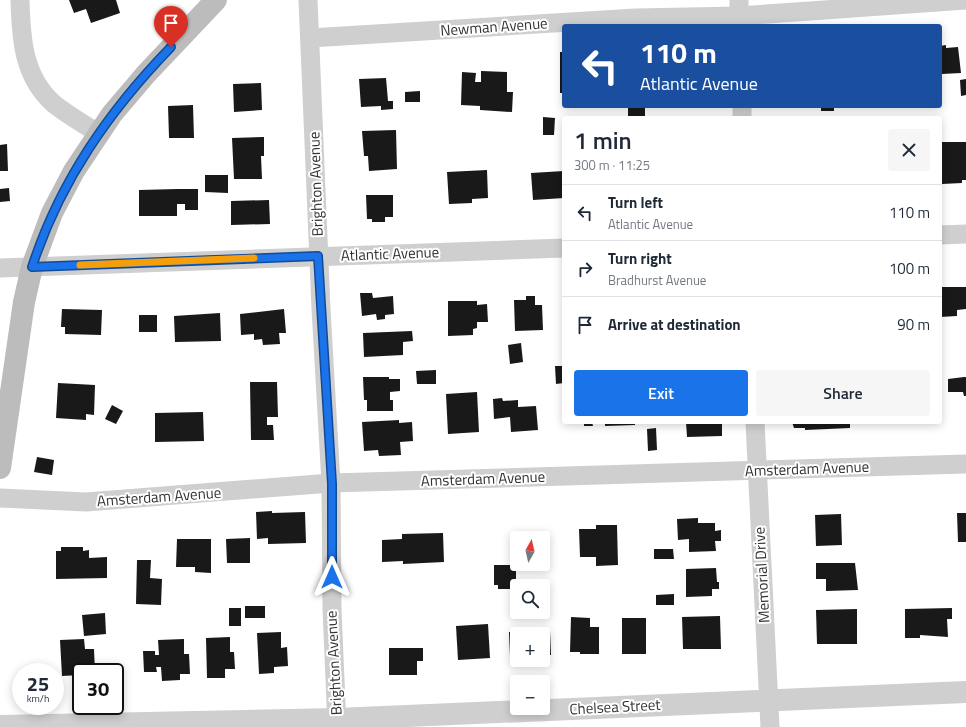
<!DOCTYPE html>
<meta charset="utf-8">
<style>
body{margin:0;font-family:"Titillium Web",sans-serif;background:#f6f6f7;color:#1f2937;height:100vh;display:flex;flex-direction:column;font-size:15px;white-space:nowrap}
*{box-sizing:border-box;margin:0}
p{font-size:13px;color:#747a83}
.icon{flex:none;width:22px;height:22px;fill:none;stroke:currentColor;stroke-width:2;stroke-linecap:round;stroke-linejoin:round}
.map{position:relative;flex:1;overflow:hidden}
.details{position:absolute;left:562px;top:116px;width:380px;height:308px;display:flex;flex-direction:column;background:#fff;border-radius:4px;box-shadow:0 2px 10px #0003}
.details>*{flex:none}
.hud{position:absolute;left:562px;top:24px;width:380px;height:84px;border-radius:4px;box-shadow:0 2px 10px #0003;background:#1a4fa0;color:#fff;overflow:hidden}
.needle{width:26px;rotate:8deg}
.controls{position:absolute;left:510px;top:531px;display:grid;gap:8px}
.controls a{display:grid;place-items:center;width:40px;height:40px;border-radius:4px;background:#fff;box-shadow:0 2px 10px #0003;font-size:20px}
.speed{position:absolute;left:12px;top:663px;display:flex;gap:8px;font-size:20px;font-weight:700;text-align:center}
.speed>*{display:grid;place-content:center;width:52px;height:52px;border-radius:50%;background:#fff;box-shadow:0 2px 10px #0003;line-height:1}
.speed small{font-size:10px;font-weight:400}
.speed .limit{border:2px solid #111;border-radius:6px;background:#fff;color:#111}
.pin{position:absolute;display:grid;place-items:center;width:34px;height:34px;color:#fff;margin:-41px -17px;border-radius:50% 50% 50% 0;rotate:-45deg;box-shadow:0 0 4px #0007}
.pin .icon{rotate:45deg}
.me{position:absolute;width:44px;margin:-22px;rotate:0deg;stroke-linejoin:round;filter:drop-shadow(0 0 3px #0008)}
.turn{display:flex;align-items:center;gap:14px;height:84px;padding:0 12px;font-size:18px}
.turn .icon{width:52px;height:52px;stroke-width:2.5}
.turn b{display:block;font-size:28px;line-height:34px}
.round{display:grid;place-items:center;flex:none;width:42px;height:42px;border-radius:4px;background:#f6f6f7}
.summary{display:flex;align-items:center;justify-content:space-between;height:68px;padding:0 12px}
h1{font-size:24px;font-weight:600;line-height:30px}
.action{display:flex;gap:8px;margin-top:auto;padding:8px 12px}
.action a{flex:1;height:46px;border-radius:4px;background:#1a73e8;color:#fff;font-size:16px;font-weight:600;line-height:46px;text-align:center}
.action a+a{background:#f6f6f7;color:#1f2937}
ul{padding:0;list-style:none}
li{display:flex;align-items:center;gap:12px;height:56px;padding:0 12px;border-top:1px solid #e0e1e3}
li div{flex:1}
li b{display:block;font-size:15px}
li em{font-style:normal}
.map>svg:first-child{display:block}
.building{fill:#191919}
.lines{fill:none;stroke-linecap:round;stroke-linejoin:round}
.minor{stroke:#cfcfcf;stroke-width:19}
.tertiary{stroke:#cfcfcf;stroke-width:22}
.secondary{stroke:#bcbcbc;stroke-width:22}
.route-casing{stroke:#114b97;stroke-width:10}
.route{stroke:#1a73e8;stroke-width:7}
.slow{stroke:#f59e0b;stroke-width:7}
.labels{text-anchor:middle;stroke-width:4;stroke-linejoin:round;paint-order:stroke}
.street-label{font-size:15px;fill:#323232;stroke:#fff}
</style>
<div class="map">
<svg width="966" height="727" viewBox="0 0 966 727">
<rect width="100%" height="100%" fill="#fff"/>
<g class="building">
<polygon points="69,0 116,0 120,13 91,23 86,9 74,13"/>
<polygon points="946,45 946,48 958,47 961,73 942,74 942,79 940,79 940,46"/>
<rect x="560" y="52" width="4" height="41"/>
<polygon points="481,71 507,72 507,92 513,92 512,112 480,110 480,106 461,105 462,72 476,73 475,82 481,82"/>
<polygon points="386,78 388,101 393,101 393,109 381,110 381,106 361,107 359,79"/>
<polygon points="966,79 966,95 961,96 960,80"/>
<polygon points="261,83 262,110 234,112 233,84"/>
<polygon points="420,91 420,102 405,102 405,92"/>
<polygon points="193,105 194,138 169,138 168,106"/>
<rect x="628" y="106" width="17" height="12"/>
<rect x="821" y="106" width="13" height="5"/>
<polygon points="543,117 555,118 554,135 543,135"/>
<polygon points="396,130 397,169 369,171 368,156 364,156 362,131"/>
<polygon points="264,137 264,156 261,156 262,179 234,179 232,138"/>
<polygon points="941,142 966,142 966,180 962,180 962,183 942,184"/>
<polygon points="7,144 8,171 0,171 0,145"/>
<polygon points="487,170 488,198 472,199 472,203 449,204 447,172"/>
<polygon points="564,171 564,198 533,200 531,173"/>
<polygon points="205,175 228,175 228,193 205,192"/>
<polygon points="9,188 10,201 0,202 0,189"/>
<polygon points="177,189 198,189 198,210 185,210 185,204 177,204 177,216 139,216 139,190"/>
<polygon points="366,195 393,195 393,217 385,217 385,222 372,222 372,219 367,219"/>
<polygon points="269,200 270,224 231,225 231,201"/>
<polygon points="940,287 966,287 966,309 957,310 957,316 940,317"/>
<polygon points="360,293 372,293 373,298 393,296 394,314 385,315 385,319 377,320 376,314 362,316"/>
<polygon points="526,296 535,296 535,305 542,305 543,330 515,331 514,300 526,300"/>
<polygon points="448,301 477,301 477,305 487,304 488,322 477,322 477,328 473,329 473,335 448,336"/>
<polygon points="62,309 102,310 101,335 65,334 65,327 61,327"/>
<polygon points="284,309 286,333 279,333 280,344 263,345 262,339 254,340 254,334 241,335 240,314"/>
<polygon points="220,313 221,341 175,342 174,316"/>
<rect x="139" y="315" width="18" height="17"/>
<polygon points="412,331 413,341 403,342 403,355 364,357 363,333"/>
<polygon points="521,343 523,362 510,364 508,345"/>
<polygon points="555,366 564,366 564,383 556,384"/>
<polygon points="436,370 436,384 417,384 416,371"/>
<polygon points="363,377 389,377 389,379 400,379 400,391 390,392 390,400 393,400 393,411 367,411 367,400 364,400"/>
<polygon points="964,377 966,377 966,396 964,396 963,392 948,392 948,379"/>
<polygon points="250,382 277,382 278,417 267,417 267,425 273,425 274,440 251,440"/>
<polygon points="58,383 95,385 94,415 86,414 86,420 56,418"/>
<polygon points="477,392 479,432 448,434 446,394"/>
<polygon points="502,398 503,401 518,400 518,407 536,406 538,430 511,432 510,417 494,419 493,399"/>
<polygon points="112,405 123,411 116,424 105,419"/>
<polygon points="203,412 204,441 155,442 155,413"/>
<polygon points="399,420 399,423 412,422 413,441 400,442 401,455 379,456 378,450 364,451 362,422"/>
<polygon points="584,422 592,422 593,426 584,426"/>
<polygon points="605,422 635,422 635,425 605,426"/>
<polygon points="686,422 722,422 722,436 687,437"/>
<polygon points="792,422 850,422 850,428 805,430 805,428 794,428"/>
<polygon points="656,428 657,450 648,451 647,429"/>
<polygon points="37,457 54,460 52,475 34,472"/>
<polygon points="272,511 272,513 305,512 306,543 268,544 268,538 257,539 256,512"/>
<polygon points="957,513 966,513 966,542 958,542"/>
<polygon points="841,514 842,545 816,546 815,515"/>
<polygon points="698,518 698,523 715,523 715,531 721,530 721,541 715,541 716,551 689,552 689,539 678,540 677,519"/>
<polygon points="596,525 617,525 618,565 596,566 596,557 580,557 579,529 596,529"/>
<polygon points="443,533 444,562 403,564 403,561 382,562 382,540 402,539 402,534"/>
<polygon points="250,538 250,563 227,563 226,539"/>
<polygon points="177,539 211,539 211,573 195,572 195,567 176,567"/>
<polygon points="61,547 83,547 83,551 89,550 89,558 107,557 107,578 56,579 56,551 61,551"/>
<polygon points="654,549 673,549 674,559 654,559"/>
<polygon points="137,560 151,560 150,578 162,579 161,605 136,604"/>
<polygon points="816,563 855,563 858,590 826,591 826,579 816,579"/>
<polygon points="494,565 516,565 516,583 512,582 512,589 498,589 498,585 494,585"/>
<polygon points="716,568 717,582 719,582 719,589 712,589 712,596 686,597 686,569"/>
<polygon points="674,594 674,605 656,605 656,595"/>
<rect x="245" y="606" width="20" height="12"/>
<rect x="229" y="608" width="12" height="18"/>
<polygon points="952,608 952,619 947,619 948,637 920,635 920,638 905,638 905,609"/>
<polygon points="857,609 857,644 817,644 816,610"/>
<polygon points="105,613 106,634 84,636 82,615"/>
<polygon points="720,616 721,649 683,649 682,617"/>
<polygon points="571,617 590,618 590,627 599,627 599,654 580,654 580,652 570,652"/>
<rect x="622" y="618" width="24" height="36"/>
<polygon points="488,624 490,658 458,660 456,626"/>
<polygon points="550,631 551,655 543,655 543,634 517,634 517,655 510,656 509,632"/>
<polygon points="281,632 281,648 287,647 288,666 274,667 274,673 259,674 257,633"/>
<polygon points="230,637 230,652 234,652 235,669 225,669 225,678 207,678 206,638"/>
<polygon points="84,639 85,649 94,649 95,672 81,672 81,675 62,676 60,640"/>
<polygon points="184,639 184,654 189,654 190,674 180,674 180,680 162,681 161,667 156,667 157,672 144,672 143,651 155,651 155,655 159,655 158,640"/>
<polygon points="389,648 423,648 423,661 417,661 417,675 389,675"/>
</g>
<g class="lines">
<g class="minor">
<path d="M20 0C21 38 23 77 54 104 68 115 83 124 98 133"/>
<polyline points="308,0 321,309 331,483 332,609 337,727"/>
<polyline points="739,0 739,26"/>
<polyline points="310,38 636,18 739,16 966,0"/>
<polyline points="742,106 742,118"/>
<polyline points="940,235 966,234"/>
<polyline points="0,268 564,248"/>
<polyline points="755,422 770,727"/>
<polyline points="0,498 86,502 331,483 966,464"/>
</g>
<polyline class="tertiary" points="0,726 337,719 966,692"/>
<polyline class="secondary" points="0,468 24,302 32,267 52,213 74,171 112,114 146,74 216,0"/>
</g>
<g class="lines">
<defs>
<path id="route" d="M171 47C109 111 60 181 32 267L318 256 332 484V577"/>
</defs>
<use href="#route" class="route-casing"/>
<use href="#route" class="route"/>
<polyline class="slow" points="80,265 254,258"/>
</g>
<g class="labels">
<g class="street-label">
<text transform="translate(494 27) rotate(-4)" y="5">Newman Avenue</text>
<text transform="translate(316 184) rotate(-92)" y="5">Brighton Avenue</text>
<text transform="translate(390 254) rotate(-2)" y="5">Atlantic Avenue</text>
<text transform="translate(807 469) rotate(-2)" y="5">Amsterdam Avenue</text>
<text transform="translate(483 479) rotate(-2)" y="5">Amsterdam Avenue</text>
<text transform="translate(159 497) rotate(-4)" y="5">Amsterdam Avenue</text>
<text transform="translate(762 575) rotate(-93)" y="5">Memorial Drive</text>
<text transform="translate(334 663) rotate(-93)" y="5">Brighton Avenue</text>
<text transform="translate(615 707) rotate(-3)" y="5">Chelsea Street</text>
</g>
</g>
</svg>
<div class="controls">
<a><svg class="needle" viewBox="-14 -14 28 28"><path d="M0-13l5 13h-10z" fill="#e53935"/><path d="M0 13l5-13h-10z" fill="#747a83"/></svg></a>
<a><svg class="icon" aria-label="search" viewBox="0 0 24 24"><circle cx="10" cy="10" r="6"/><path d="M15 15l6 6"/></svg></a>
<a>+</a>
<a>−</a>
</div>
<div class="speed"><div>25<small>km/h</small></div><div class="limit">30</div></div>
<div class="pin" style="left:171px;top:47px;background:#d93025"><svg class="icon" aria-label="arrive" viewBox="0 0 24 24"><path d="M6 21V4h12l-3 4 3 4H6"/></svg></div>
<svg class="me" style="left:332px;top:577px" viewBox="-20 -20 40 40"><path d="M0-17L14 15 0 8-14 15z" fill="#1a73e8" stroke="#fff" stroke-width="4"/></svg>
<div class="hud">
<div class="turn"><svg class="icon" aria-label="left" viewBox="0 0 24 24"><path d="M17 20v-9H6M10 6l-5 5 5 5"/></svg><div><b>110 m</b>Atlantic Avenue</div></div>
</div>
<section class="details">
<div class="summary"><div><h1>1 min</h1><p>300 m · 11:25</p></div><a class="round"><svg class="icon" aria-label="close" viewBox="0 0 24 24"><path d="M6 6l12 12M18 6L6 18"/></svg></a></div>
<ul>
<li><svg class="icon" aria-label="left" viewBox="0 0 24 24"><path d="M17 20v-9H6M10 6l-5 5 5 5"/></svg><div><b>Turn left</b><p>Atlantic Avenue</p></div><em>110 m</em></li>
<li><svg class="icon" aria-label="right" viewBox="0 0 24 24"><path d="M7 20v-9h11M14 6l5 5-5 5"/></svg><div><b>Turn right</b><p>Bradhurst Avenue</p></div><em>100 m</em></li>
<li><svg class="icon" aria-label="arrive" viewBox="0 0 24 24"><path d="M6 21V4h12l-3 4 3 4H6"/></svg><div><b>Arrive at destination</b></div><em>90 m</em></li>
</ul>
<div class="action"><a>Exit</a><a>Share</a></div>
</section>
</div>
